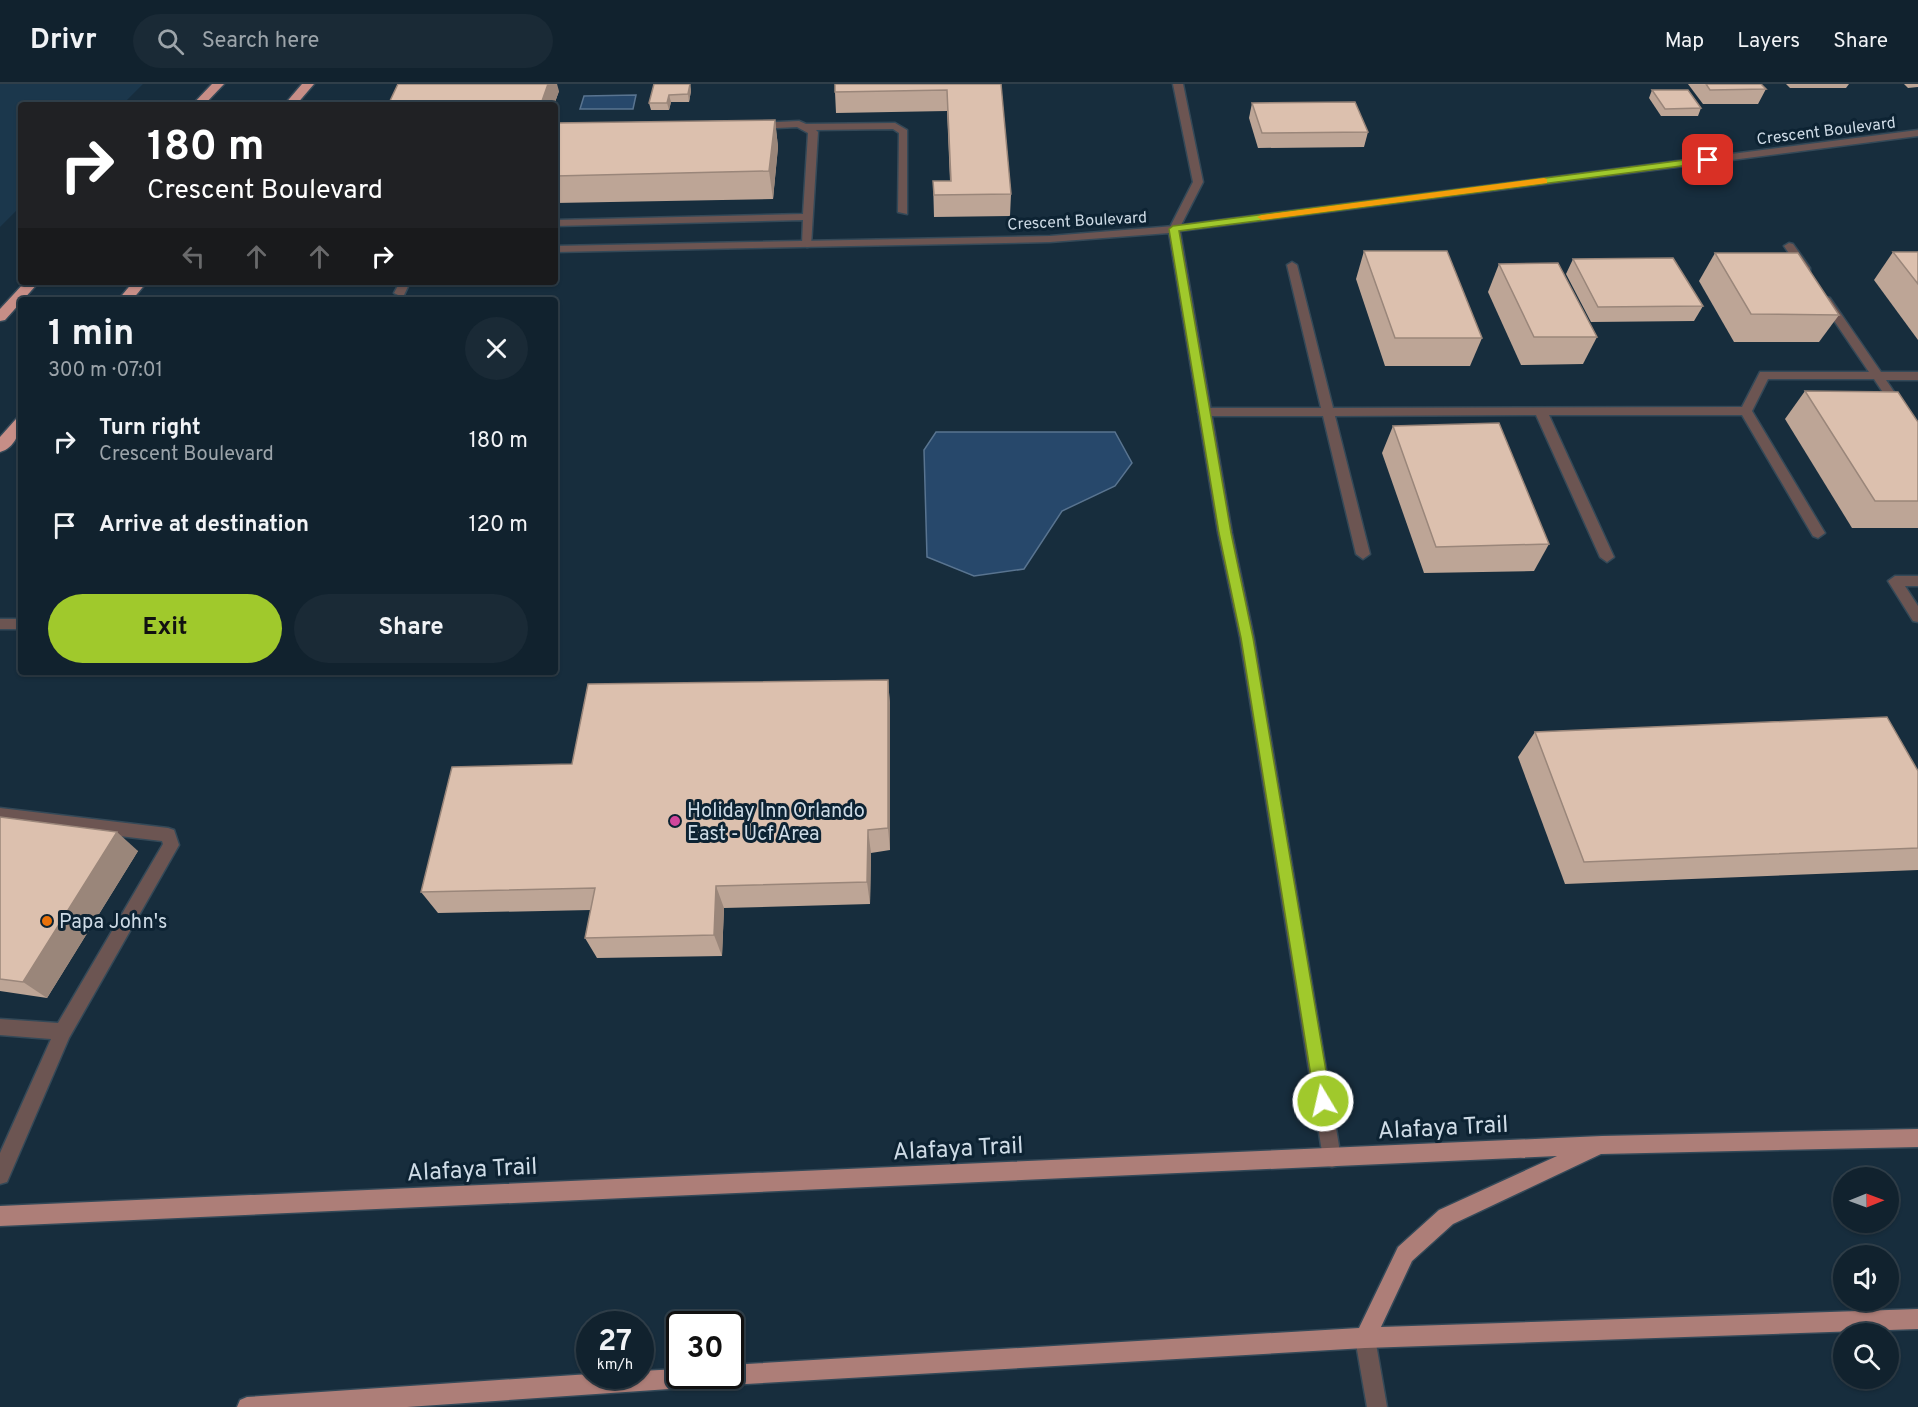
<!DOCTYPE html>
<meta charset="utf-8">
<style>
body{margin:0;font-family:Overpass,sans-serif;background:#1a2a36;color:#f1f3f6;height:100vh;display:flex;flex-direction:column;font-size:22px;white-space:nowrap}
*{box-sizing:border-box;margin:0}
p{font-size:20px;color:#9ca4aa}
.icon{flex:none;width:33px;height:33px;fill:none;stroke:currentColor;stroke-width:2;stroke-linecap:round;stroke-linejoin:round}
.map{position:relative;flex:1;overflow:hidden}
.panel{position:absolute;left:18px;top:213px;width:540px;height:378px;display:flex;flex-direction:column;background:#11222e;border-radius:6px;box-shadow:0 2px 4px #0004,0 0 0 2px #303f4a}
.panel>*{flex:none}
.hud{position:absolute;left:18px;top:18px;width:540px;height:183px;border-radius:6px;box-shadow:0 2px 4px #0004,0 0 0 2px #303f4a;background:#202124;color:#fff;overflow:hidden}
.needle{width:39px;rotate:89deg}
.fabs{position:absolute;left:1833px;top:1083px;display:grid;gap:12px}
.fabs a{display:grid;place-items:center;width:66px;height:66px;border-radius:50%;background:#11222e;box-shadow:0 2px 4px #0004,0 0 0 2px #303f4a;font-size:30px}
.speed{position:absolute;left:576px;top:1227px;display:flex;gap:12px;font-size:30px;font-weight:700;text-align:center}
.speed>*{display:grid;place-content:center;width:78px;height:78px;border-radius:50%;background:#11222e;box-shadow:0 2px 4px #0004,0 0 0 2px #303f4a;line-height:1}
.speed small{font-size:15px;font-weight:400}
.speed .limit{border:3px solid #111;border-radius:9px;background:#fff;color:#111}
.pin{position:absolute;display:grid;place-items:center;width:51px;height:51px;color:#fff;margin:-26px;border-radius:12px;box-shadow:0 3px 9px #0006}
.me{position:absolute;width:66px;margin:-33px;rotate:351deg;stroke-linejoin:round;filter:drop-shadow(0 0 4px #0008)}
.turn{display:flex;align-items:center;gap:21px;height:126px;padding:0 30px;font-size:27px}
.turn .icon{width:78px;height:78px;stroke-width:2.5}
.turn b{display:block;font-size:42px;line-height:51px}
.lanes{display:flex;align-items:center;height:57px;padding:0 30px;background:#0003;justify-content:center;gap:30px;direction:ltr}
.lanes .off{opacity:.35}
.round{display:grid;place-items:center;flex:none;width:63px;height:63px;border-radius:32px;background:#1a2a36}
.head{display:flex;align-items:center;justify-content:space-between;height:102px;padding:0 30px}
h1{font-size:36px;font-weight:700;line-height:45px}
.button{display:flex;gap:12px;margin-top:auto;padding:12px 30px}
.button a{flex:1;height:69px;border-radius:36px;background:#a0c92c;color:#111;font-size:24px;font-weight:700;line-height:69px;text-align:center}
.button a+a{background:#1a2a36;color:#f1f3f6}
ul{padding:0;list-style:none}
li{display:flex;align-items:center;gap:18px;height:84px;padding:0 30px}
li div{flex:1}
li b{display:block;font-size:22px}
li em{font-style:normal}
header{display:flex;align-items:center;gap:36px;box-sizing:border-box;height:84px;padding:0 30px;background:#11222e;border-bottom:2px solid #303f4a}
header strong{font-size:28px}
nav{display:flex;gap:33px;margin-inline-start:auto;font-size:21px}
.search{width:420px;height:54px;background:#1a2a36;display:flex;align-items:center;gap:15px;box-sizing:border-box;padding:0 21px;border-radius:33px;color:#9ca4aa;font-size:22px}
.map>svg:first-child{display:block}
.built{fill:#1b374c}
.water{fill:#27486b;stroke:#597490;stroke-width:1.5}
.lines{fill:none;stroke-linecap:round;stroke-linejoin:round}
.lane-casing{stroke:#344958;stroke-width:3}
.street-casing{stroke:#344958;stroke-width:3}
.primary-casing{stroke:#344958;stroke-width:3}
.highway-casing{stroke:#344958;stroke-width:3}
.lane{fill:#6c5552;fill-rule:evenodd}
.street{fill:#6c5552;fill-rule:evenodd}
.primary{fill:#ad7e78;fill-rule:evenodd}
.highway{fill:#c78e87;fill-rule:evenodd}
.wall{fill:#bda596}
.shaded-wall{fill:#9a867a}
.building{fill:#dcc0ae;stroke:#9a867a;stroke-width:1.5}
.route{fill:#a0c92c;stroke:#68831d;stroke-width:1.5}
.slow{fill:#f59e0b}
.hotel-dot{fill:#d1479c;stroke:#0d2333;stroke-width:2}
.food-dot{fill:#e8710a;stroke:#0d2333;stroke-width:2}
.labels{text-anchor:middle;stroke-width:6;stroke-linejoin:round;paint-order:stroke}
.far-street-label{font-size:16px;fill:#cedbe6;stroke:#0d2333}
.poi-label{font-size:20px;fill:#cedbe6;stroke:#0d2333;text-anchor:start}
.near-street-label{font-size:24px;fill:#cedbe6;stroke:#0d2333}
</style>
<header>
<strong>Drivr</strong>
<div class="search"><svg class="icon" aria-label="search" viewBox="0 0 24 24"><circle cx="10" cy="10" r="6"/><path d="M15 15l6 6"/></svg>Search here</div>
<nav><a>Map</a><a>Layers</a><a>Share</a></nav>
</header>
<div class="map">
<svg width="1918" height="1323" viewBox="0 0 1918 1323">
<rect width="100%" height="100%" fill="#172d3d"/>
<polygon class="built" points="0,0 143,0 122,21 21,21 21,122 0,143"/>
<g class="water">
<polygon points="636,11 633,25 580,25 584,12"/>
<polygon points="936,348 1115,348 1132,379 1115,402 1062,427 1024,485 974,492 927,473 924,366"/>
</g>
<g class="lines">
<defs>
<g id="lane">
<polygon points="1173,0 1183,0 1203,98 1179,145 1174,148 1169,145 1193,98"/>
<polygon points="799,37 806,40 895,39 907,46 907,130 898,128 899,49 893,45 816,46 818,48 811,162 807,163 802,160 803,136 555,142 555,136 803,130 808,49 797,43 756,45 751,42 756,39"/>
<polygon points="1789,159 1793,160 1810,184 1810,188 1802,188 1784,162"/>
<polygon points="1292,178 1297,181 1333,324 1742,323 1760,288 1869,288 1820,216 1826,213 1830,214 1881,288 1918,288 1918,296 1886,296 1918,343 1918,356 1914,355 1874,295 1768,295 1752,327 1825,449 1818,454 1813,452 1742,331 1549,331 1614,473 1607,478 1600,473 1536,331 1335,332 1370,470 1363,475 1356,470 1323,332 1204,332 1198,328 1204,324 1321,324 1287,181"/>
<polygon points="400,198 410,198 404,211 400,212 394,209"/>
<polygon points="1895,492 1918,492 1918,502 1905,502 1918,522 1918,538 1913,537 1888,497"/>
<rect x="0" y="535" width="21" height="10"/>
<polygon points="0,724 168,744 174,746 179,761 69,954 7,1098 0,1100 0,1069 51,955 0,951 0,935 58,939 163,760 162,757 0,738"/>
</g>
<g id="street">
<polygon points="1918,46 1918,52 1180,147 1232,449 1254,554 1341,1074 1339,1081 1332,1083 1325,1081 1323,1074 1240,554 1218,449 1169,149 1050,158 555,168 555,162 1050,152 1174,142"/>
<polygon points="1365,1244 1372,1247 1375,1254 1387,1323 1367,1323 1355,1254 1358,1247"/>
</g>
<polygon id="primary" points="1918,1045 1918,1063 1601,1070 1453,1140 1412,1177 1381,1243 1918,1225 1918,1245 1365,1264 728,1301 407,1323 237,1323 240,1316 247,1313 590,1290 640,1292 640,1287 680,1285 680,1292 730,1292 730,1281 1359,1244 1398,1163 1439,1126 1557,1072 0,1142 0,1122 1602,1052"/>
<g id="highway">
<polygon points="212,0 224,0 204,21 192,21"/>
<polygon points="302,0 314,0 296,21 284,21"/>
<polygon points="25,198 39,198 5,236 0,237 0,225"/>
<polygon points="133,198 147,198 132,216 118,216"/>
<path d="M21 333C21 347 15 364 0 368V353L16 335Z"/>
</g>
</defs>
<use href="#lane" class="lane-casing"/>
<use href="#street" class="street-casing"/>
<use href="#primary" class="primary-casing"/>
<use href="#highway" class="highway-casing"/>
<use href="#lane" class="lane"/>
<use href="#street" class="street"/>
<use href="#primary" class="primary"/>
<use href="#highway" class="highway"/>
</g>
<g class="wall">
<polygon points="690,0 691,7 689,18 671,18 669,26 651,26 649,19"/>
<polygon points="1001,0 1011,110 1010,132 934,133 933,97 950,97 947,27 836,29 835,8"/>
<polygon points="1688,0 1761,0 1766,5 1758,20 1703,20"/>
<polygon points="1786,0 1849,0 1846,4 1790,4"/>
<polygon points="1904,0 1918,0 1918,3 1908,4"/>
<polygon points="1652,6 1701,24 1698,32 1661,32 1649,14"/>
<polygon points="559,7 554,21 390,21 389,19"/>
<polygon points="1252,19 1368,48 1364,63 1258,64 1249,34"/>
<polygon points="775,36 778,63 773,115 555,119 555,39"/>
<polygon points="1364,167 1482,254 1470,282 1385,282 1356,195"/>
<polygon points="1893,168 1918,168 1918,256 1874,196"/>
<polygon points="1715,169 1839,231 1819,258 1734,258 1699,197"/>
<polygon points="1573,175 1703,222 1694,237 1591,238 1566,190"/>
<polygon points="1499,180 1597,253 1583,280 1521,281 1488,208"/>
<polygon points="1805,307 1918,338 1918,444 1852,444 1785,335"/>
<polygon points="1393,342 1549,460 1534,487 1424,489 1382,369"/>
<polygon points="888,596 890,621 890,766 871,769 870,820 724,824 722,872 597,874 585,854 591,826 438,829 421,808 572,680"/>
<polygon points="1535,648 1918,687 1918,786 1565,800 1518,673"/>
<polygon points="0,733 138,767 47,914 0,907"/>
</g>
<g class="shaded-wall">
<polygon points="548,0 557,0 559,7 554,21 543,21 542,17"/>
<polygon points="690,0 691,7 689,18 688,10"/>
<polygon points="669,11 671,18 669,26 667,19"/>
<polygon points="775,36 778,63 773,115 769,87"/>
<polygon points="888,596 890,621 890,766 888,744"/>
<polygon points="868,746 871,769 870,820 867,798"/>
<polygon points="117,748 138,767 47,914 23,898"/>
<polygon points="716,802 724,824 722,872 714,851"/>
</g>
<g class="building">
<polygon points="398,0 548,0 542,17 389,19"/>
<polygon points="654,0 690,0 688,10 669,11 667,19 649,19"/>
<polygon points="835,0 1001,0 1011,110 934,111 933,97 951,97 947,6 835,8"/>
<polygon points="1706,0 1761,0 1766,5 1710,6"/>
<polygon points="1652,6 1688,6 1701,24 1665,25"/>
<polygon points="1355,18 1368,48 1262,49 1252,19"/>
<polygon points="775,36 769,87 555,92 555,39"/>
<polygon points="1364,167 1447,167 1482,254 1395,254"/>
<polygon points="1893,168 1918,168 1918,200"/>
<polygon points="1715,169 1798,169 1839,231 1751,230"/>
<polygon points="1673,174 1703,222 1598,223 1573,175"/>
<polygon points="1558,179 1597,253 1534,253 1499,180"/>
<polygon points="1805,307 1898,308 1918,338 1918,417 1875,417"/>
<polygon points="1499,339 1549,460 1436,463 1393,342"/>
<polygon points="888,596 888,744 868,746 867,798 716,802 714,851 585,854 595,804 421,808 452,683 572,680 588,600"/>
<polygon points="1887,633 1918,687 1918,764 1584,778 1535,648"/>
<polygon points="0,733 117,748 23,898 0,895"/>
</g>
<polygon class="route" points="1708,73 1713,76 1712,78 1179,147 1231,449 1253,554 1331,1017 1329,1023 1323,1025 1317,1023 1315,1017 1241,554 1219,449 1169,145 1173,142"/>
<polygon class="slow" points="1544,94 1547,95 1547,99 1262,136 1257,133 1262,131"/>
<circle class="hotel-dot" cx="675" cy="737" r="6"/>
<circle class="food-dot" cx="47" cy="837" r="6"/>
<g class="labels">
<g class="far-street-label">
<text transform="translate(1826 46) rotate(-7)" y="6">Crescent Boulevard</text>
<text transform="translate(1077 136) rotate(-3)" y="6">Crescent Boulevard</text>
</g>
<g class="poi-label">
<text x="687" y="733">Holiday Inn Orlando<tspan x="687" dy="23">East - Ucf Area</tspan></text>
<text x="59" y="844">Papa John's</text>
</g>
<g class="near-street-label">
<text transform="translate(1443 1043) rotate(-3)" y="8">Alafaya Trail</text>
<text transform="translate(958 1064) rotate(-3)" y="8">Alafaya Trail</text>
<text transform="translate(472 1085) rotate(-3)" y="8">Alafaya Trail</text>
</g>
</g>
</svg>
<div class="fabs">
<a><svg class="needle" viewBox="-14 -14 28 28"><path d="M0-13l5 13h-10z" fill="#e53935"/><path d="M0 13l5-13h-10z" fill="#9ca4aa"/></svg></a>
<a><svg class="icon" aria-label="sound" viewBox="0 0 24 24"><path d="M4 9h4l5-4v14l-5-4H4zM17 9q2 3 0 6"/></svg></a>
<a><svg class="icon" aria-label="search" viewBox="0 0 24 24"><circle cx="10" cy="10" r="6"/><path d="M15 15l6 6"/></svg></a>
</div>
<div class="speed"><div>27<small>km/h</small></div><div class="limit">30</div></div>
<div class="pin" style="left:1708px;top:76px;background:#d93025"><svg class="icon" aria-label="arrive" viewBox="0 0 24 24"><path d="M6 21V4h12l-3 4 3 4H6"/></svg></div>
<svg class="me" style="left:1323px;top:1017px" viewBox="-20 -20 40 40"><circle r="17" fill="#a0c92c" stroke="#fff" stroke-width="3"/><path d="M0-11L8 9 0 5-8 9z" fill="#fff"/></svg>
<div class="hud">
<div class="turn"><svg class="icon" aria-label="right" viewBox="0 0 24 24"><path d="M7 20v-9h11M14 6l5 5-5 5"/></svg><div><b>180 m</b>Crescent Boulevard</div></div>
<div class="lanes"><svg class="icon off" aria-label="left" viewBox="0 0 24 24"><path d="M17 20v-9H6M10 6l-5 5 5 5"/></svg><svg class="icon off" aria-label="ahead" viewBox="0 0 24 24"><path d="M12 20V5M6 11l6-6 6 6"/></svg><svg class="icon off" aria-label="ahead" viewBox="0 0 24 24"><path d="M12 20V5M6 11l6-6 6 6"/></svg><svg class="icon" aria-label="right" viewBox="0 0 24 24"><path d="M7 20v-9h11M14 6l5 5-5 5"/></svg></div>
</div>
<section class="panel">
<div class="head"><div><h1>1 min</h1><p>300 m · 07:01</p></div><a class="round"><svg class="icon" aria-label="close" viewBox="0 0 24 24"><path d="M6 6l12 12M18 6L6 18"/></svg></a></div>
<ul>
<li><svg class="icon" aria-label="right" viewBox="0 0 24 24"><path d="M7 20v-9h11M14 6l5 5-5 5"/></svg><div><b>Turn right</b><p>Crescent Boulevard</p></div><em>180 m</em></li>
<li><svg class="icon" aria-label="arrive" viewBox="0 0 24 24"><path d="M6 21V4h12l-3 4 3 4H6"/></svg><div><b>Arrive at destination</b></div><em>120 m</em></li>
</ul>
<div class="button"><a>Exit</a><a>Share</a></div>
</section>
</div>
